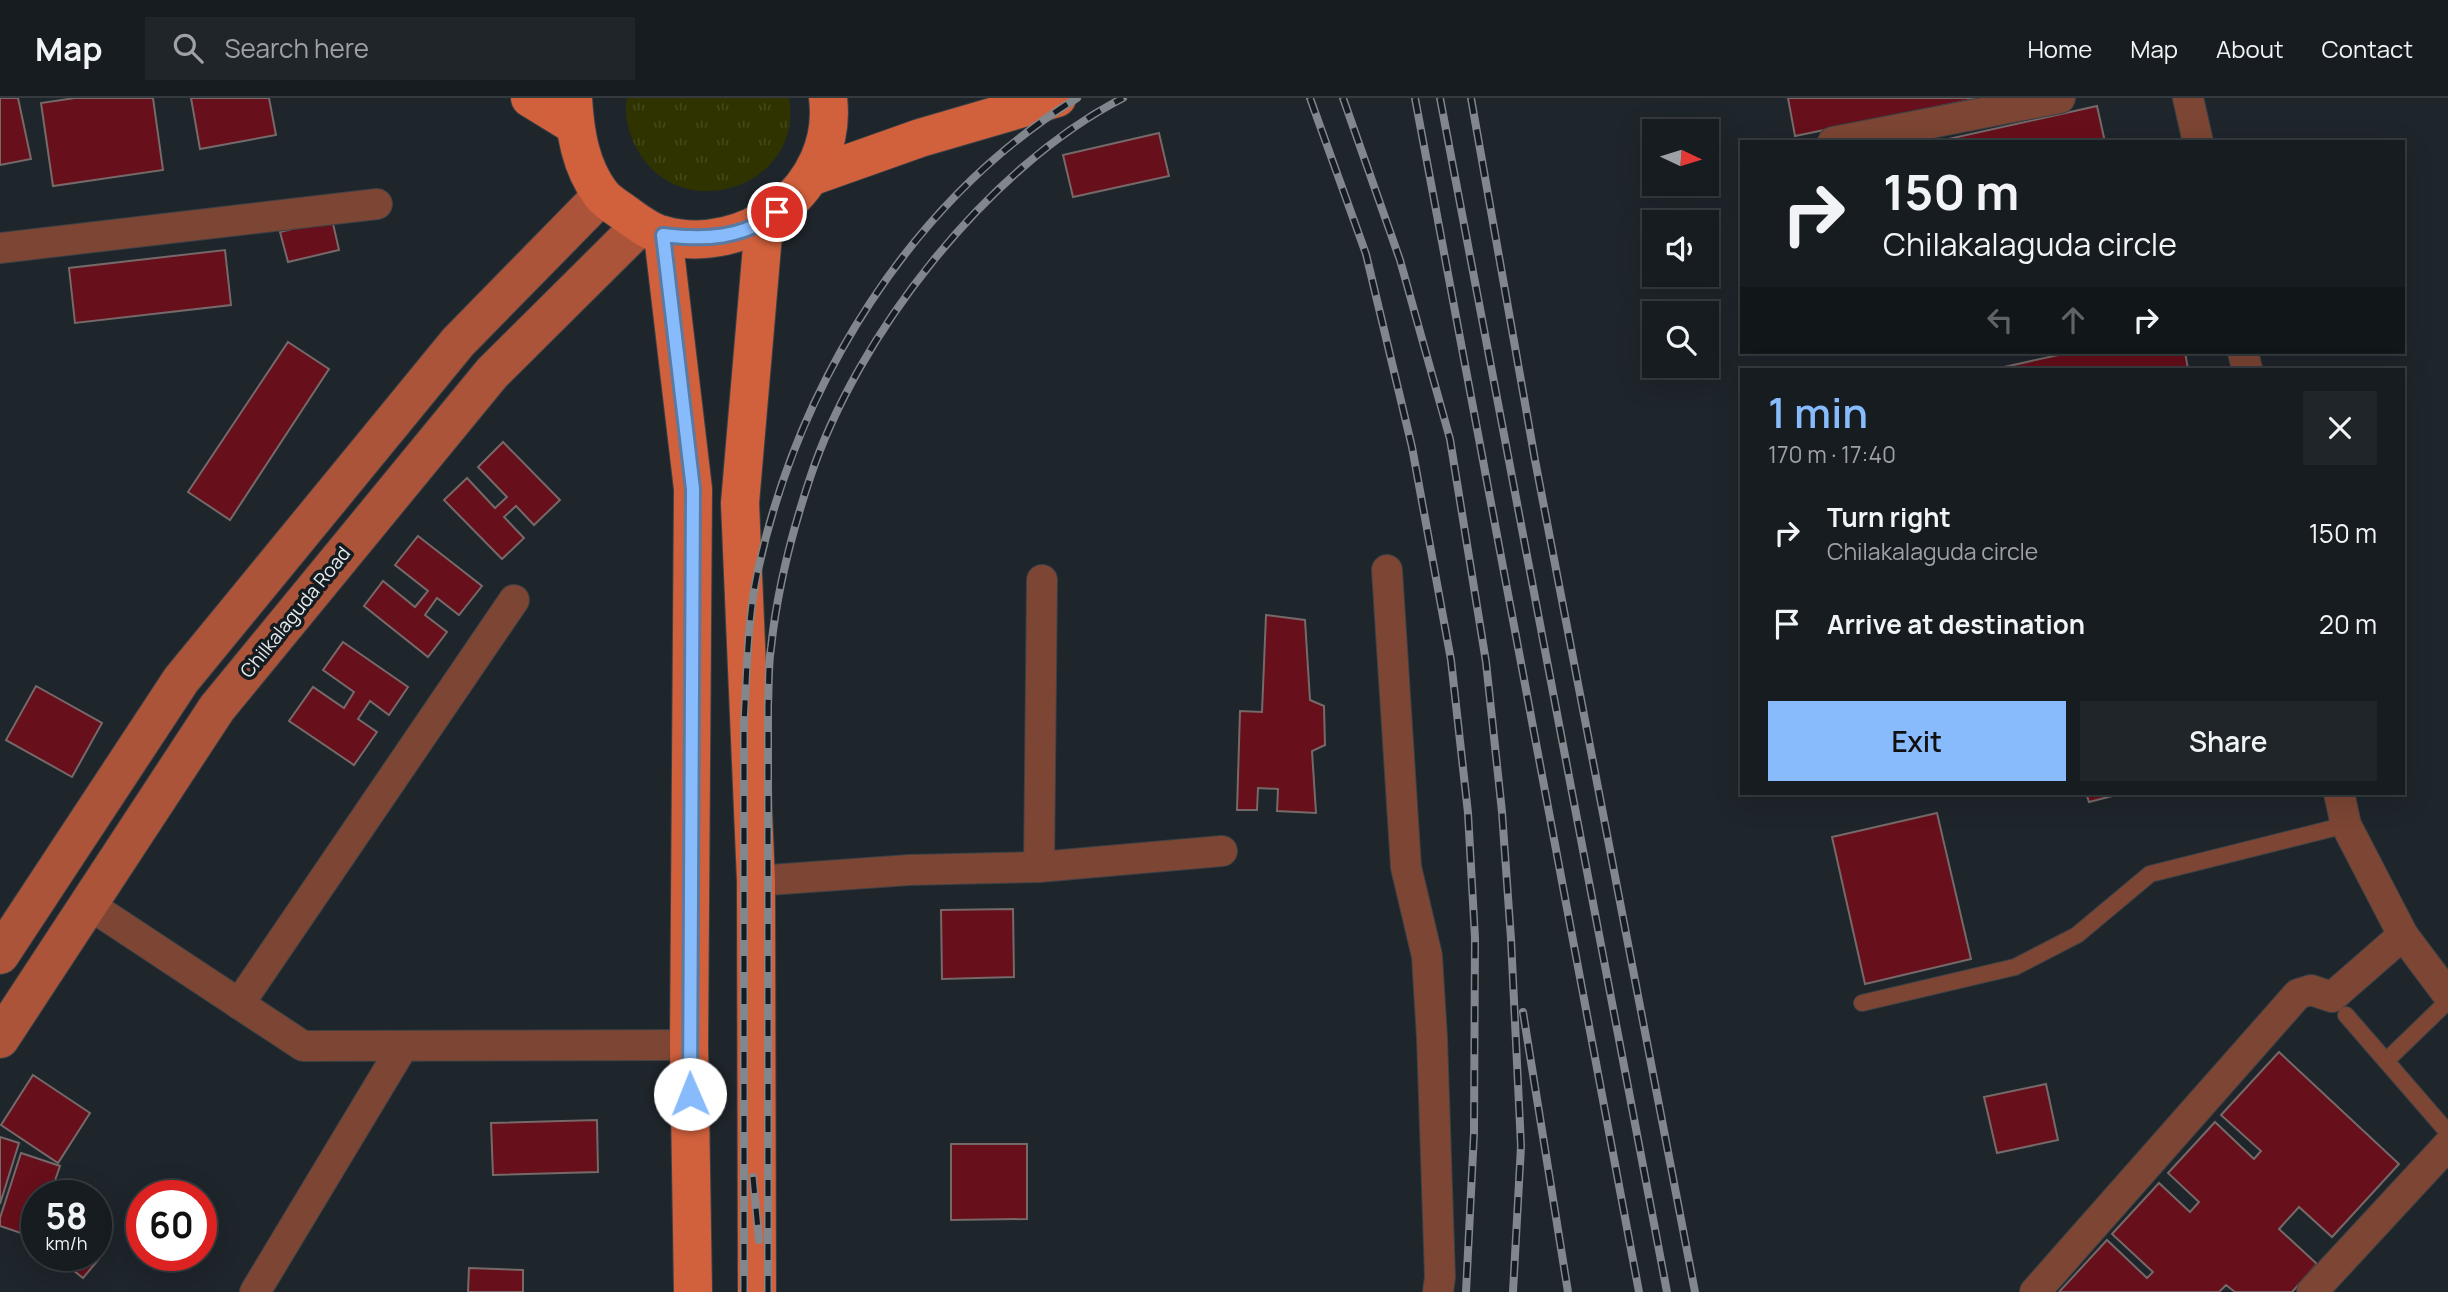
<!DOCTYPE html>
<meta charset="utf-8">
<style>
body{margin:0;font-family:Manrope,sans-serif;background:#1f2529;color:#f1f3f6;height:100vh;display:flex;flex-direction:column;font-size:26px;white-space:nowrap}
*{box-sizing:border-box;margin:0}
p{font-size:23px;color:#9ea1a5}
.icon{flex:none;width:38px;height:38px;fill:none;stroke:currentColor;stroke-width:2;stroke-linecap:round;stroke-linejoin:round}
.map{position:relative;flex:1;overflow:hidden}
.side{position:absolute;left:1740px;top:270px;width:665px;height:427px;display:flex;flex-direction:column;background:#161c20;border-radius:0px;box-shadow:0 7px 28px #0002,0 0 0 2px #353a3e}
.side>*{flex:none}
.top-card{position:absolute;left:1740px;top:42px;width:665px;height:214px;border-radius:0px;box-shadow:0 7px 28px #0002,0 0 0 2px #353a3e;background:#161c20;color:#f1f3f6;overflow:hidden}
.needle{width:46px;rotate:94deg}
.controls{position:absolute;left:1642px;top:21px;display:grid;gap:14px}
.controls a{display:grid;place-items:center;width:77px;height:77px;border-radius:0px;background:#161c20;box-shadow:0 7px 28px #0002,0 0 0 2px #353a3e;font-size:35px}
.speed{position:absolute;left:21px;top:1082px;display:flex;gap:14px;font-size:35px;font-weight:700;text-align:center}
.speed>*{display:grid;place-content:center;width:91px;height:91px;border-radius:50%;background:#161c20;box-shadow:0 7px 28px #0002,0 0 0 2px #353a3e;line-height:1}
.speed small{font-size:18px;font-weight:400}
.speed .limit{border:10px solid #d22;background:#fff;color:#111}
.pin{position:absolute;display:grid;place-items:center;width:60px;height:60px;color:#fff;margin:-30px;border:4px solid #fff;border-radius:50%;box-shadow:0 2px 7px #0007}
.me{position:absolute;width:77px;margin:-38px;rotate:359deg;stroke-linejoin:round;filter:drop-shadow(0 0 5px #0008)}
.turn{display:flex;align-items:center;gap:24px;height:147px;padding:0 28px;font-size:32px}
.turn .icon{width:91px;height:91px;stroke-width:2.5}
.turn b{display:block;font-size:49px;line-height:60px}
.lanes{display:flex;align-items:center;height:66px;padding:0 28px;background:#0003;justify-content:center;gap:35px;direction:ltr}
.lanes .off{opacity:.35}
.round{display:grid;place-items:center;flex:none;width:74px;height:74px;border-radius:0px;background:#1f2529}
.summary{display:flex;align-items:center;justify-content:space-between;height:119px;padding:0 28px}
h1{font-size:42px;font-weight:600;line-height:52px;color:#87bbfb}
.cta{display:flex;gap:14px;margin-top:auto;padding:14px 28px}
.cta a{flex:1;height:80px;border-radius:0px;background:#87bbfb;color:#111;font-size:28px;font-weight:600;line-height:80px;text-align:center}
.cta a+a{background:#1f2529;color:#f1f3f6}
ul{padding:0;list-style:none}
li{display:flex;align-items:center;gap:21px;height:91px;padding:0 28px}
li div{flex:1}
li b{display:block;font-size:26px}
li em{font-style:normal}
header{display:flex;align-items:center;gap:42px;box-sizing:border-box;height:98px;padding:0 35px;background:#161c20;border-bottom:2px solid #353a3e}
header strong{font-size:33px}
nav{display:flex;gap:38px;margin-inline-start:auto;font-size:24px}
.search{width:490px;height:63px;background:#1f2529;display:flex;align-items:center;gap:18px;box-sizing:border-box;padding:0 24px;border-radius:0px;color:#9ea1a5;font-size:26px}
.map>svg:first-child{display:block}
.grass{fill:url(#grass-tufts)}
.building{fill:#670f1a;stroke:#756969;stroke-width:2}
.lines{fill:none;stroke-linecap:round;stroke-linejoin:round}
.lane-casing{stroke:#3a4146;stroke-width:18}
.street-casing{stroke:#3a4146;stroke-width:32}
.secondary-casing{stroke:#3a4146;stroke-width:40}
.primary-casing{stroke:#3a4146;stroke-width:40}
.lane{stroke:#7c4534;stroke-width:16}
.street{stroke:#7c4534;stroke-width:30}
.secondary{stroke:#ac5439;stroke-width:38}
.primary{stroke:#d1603c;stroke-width:38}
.rail-casing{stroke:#81878c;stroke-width:8}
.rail{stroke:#141c21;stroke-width:5;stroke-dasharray:16;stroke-linecap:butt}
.route-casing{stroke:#587aa3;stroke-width:18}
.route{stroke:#87bbfb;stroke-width:12}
.labels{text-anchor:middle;stroke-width:7;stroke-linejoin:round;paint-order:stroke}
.street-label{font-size:19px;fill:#e6ebef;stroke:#141c21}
</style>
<header>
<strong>Map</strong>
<div class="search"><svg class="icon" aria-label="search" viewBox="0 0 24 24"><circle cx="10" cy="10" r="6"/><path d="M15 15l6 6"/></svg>Search here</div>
<nav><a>Home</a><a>Map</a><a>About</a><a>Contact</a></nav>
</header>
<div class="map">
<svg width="2448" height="1194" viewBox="0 0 2448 1194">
<defs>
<pattern id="grass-tufts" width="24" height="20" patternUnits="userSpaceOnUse" patternTransform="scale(1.75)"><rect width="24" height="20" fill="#2f3300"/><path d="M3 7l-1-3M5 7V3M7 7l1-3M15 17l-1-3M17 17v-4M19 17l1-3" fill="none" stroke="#434719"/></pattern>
</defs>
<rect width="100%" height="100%" fill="#1e252b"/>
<path class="grass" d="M627 0H789C805 91 675 131 635 47 628 33 624 15 627 0Z"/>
<g class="building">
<polygon points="0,0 18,0 31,61 0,67"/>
<polygon points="75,0 153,0 163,72 53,88 41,5"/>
<polygon points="191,0 269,0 276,37 200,51"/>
<polygon points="1788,0 1980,0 1795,38"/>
<polygon points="2097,8 2105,44 1935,44"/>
<polygon points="1159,35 1169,78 1073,99 1063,57"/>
<polygon points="332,121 339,152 288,164 280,134"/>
<polygon points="225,152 231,207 75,225 69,170"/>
<polygon points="288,244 329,271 230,422 188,394"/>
<polygon points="2072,254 2185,254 2188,271 1995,271"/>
<polygon points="503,344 560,402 534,427 516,408 504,419 524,440 502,461 444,402 467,380 495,410 507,399 478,369"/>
<polygon points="418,438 482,488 459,517 437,500 425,517 447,534 428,559 364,508 383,483 415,509 428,493 395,467"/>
<polygon points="1266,517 1305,522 1310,602 1324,608 1325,647 1312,653 1316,715 1277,713 1278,691 1258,690 1257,712 1237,712 1240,613 1262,614"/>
<polygon points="343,544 408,589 389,617 370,603 358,621 377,634 354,667 289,623 313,589 344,610 354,594 323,572"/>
<polygon points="36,588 102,625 72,679 6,642"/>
<polygon points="2086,695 2124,695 2089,704"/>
<polygon points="1937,715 1971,861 1865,886 1832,739"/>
<polygon points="1013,811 1014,879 942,881 941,812"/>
<polygon points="2279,954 2399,1066 2332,1139 2299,1109 2279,1131 2317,1166 2292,1194 2235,1194 2226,1187 2219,1194 2059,1194 2107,1142 2147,1180 2153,1174 2112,1136 2159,1085 2190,1114 2199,1104 2168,1075 2215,1024 2254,1061 2261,1053 2221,1017"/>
<polygon points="33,977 90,1015 58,1065 1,1027"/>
<polygon points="2046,986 2058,1042 1997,1055 1984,999"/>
<polygon points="597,1022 598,1074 493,1077 491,1025"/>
<polygon points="0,1039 19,1045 0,1106"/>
<polygon points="951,1046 1027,1046 1027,1121 951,1122"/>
<polygon points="21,1055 60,1068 50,1097 37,1097 36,1140 0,1128 0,1120"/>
<polygon points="54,1157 94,1157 99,1161 83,1180"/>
<polygon points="469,1170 523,1172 523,1194 468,1194"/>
</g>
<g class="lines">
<defs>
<g id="lane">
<polyline points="1862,905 2015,869 2077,837 2150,776 2346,727"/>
<polyline points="2346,917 2386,963"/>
<polyline points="2445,1031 2386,963 2448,903"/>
</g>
<g id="street">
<polyline points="2188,0 2198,44"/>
<polyline points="1833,44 2060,0"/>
<polyline points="0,150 377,106"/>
<polyline points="2243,254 2247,271"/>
<polyline points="1387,472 1406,769 1427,858 1432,940 1440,1179 1438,1194"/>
<polyline points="2339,695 2346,727 2403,837 2448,897"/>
<polyline points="1039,769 1042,482"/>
<polyline points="756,783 909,772 1039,769 1222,753"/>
<polyline points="88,806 303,948 689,947"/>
<polyline points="239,906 514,502"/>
<polyline points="255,1194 403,948"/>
<polyline points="2035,1194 2298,896 2311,892 2332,899 2403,837"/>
<polyline points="2312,1194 2448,1047"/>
</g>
<g id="secondary">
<polyline points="0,857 181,582 458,244 602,97"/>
<polyline points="0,941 217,610 492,275 641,127"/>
</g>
<g id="primary">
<polyline points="530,0 574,27"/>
<path d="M573 0C575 34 580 68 601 96 607 104 618 110 626 116 637 124 650 134 663 137 747 160 839 89 828 0"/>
<polyline points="810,79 920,40 1057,0"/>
<polyline points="663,137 693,391 689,947 693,1194"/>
<polyline points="757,1194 756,783 740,405 764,125"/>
</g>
</defs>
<use href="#lane" class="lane-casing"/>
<use href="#street" class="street-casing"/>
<use href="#secondary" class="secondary-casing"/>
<use href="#primary" class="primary-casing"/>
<use href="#lane" class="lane"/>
<use href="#street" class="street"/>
<use href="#secondary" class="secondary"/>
<use href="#primary" class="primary"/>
<defs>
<g id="rail">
<polyline points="1310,0 1366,156 1412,349 1451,562 1468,715 1475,840 1474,1035 1466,1194"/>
<polyline points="1343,0 1400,162 1450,341 1486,564 1502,714 1511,841 1521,1048 1513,1194"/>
<polyline points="1415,0 1639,1194"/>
<polyline points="1440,0 1667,1194"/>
<polyline points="1471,0 1535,362 1695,1194"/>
<polyline points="1523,914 1568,1194"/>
<polyline points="753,1079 759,1142"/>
<path d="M744 1194V625C747 575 747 522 758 472 799 285 911 102 1077 0"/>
<path d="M768 1194V608C769 588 768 569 771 550 777 492 792 434 810 380 857 237 988 69 1123 0"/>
</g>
</defs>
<use href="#rail" class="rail-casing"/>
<use href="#rail" class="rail"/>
</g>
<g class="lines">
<defs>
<path id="route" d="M690 996 693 391 663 137C704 142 743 141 777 114"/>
</defs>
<use href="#route" class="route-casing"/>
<use href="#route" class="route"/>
</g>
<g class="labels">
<g class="street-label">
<text transform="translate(295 514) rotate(-51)" y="7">Chilkalaguda Road</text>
</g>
</g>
</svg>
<div class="controls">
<a><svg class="needle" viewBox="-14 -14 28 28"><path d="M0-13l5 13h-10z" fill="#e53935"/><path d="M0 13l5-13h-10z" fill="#9ea1a5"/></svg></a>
<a><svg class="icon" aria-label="sound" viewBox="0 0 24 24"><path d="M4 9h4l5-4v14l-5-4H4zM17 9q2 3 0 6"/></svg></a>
<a><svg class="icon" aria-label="search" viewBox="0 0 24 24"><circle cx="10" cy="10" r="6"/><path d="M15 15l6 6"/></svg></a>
</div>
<div class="speed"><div>58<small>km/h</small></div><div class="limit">60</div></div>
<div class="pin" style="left:777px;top:114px;background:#d93025"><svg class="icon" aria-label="arrive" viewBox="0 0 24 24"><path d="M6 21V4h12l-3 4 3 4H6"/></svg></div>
<svg class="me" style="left:690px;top:996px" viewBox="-20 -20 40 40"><circle r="19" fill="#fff"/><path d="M0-13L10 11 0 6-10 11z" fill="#87bbfb"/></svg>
<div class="top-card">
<div class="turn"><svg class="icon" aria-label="right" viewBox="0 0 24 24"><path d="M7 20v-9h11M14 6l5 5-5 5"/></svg><div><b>150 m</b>Chilakalaguda circle</div></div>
<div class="lanes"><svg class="icon off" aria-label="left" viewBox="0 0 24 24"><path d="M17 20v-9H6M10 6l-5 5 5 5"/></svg><svg class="icon off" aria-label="ahead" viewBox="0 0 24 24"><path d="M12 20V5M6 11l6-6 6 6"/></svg><svg class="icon" aria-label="right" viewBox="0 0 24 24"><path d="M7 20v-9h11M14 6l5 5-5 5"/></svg></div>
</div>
<section class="side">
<div class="summary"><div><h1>1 min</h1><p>170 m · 17:40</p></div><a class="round"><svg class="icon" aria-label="close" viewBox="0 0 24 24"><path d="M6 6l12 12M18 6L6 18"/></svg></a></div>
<ul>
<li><svg class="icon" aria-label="right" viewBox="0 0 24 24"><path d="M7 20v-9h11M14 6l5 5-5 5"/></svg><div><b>Turn right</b><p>Chilakalaguda circle</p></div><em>150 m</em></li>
<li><svg class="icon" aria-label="arrive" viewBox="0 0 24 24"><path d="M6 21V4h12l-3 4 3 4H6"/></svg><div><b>Arrive at destination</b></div><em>20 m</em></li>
</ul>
<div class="cta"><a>Exit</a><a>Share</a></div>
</section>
</div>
